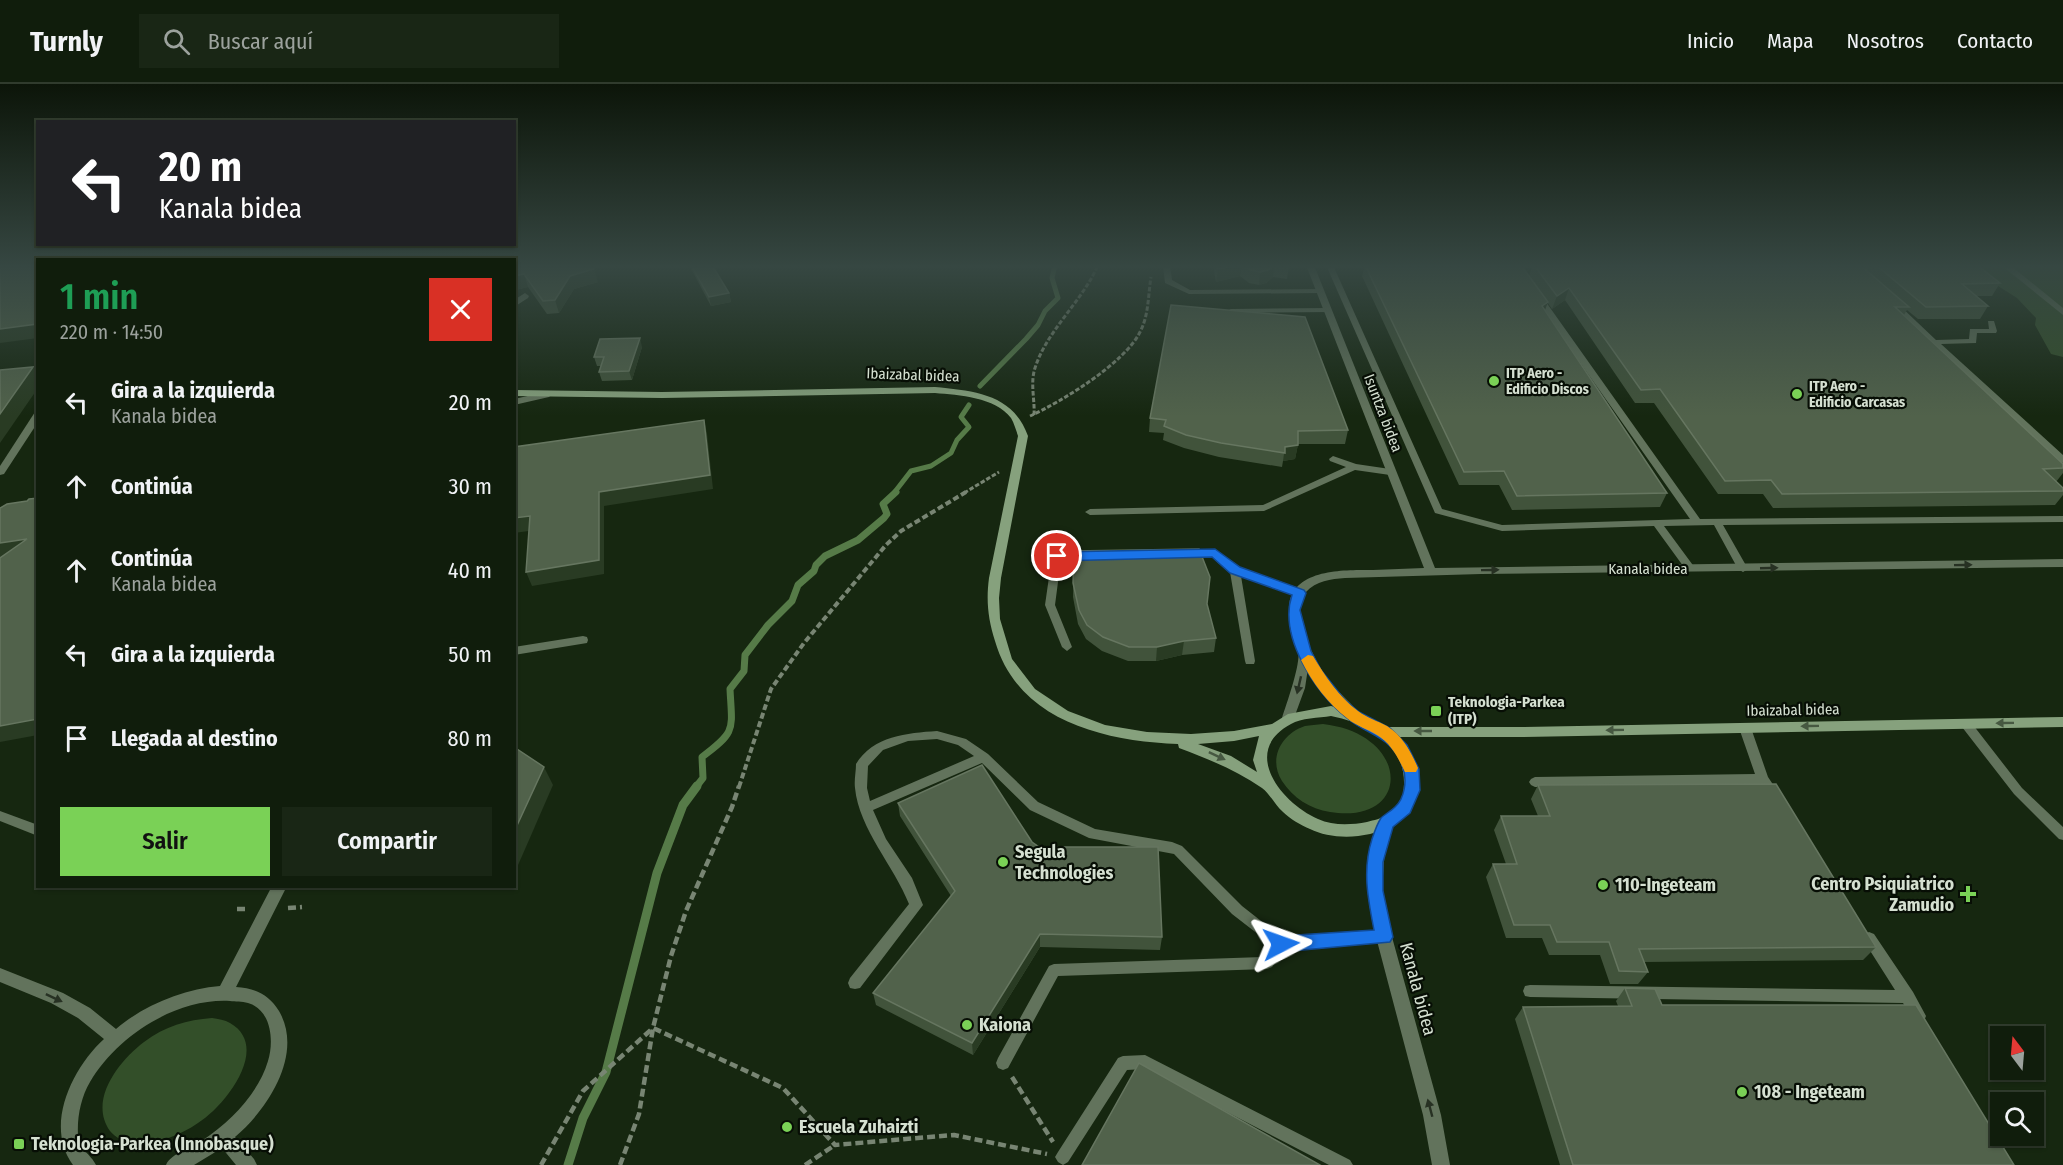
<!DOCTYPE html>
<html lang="es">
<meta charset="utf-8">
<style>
body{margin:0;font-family:"Fira Sans Condensed",sans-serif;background:#192615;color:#f1f3f6;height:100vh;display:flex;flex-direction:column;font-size:22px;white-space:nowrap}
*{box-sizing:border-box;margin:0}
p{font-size:20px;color:#9ca29d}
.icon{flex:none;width:33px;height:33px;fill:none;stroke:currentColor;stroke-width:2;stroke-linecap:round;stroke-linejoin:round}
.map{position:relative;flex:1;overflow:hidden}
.details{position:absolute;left:36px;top:174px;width:480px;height:630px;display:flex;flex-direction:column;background:#101d0c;border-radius:0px;box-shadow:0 2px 4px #0004,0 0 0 2px #303b2d}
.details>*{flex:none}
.top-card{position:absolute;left:36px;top:36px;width:480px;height:126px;border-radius:0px;box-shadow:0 2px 4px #0004,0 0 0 2px #303b2d;background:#202124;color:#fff;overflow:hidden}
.needle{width:39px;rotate:344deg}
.controls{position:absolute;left:1990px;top:942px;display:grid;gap:12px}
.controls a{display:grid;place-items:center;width:54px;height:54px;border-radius:0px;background:#101d0c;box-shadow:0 2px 4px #0004,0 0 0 2px #303b2d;font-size:30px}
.pin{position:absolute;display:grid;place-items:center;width:51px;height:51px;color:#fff;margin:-26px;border:3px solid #fff;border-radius:50%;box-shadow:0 2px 6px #0007}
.me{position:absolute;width:66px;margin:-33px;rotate:86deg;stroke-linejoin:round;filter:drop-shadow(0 0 4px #0008)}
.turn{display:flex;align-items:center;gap:21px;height:126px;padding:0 24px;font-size:27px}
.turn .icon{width:78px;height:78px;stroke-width:2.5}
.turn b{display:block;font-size:42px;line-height:51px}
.round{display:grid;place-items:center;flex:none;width:63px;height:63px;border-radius:0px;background:#192615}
.overview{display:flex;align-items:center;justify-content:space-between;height:102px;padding:0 24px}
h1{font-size:36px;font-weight:600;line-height:45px;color:#1e9e55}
.cta{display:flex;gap:12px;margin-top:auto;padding:12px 24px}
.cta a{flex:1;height:69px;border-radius:0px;background:#7ad156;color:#111;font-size:24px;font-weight:600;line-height:69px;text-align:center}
.cta a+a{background:#192615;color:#f1f3f6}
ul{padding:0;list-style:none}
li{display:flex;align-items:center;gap:18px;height:84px;padding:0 24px}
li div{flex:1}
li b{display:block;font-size:22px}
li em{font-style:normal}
header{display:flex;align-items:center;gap:36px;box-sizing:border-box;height:84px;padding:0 30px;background:#101d0c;border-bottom:2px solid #303b2d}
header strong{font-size:28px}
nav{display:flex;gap:33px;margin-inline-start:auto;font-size:21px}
.search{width:420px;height:54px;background:#192615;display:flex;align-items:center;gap:15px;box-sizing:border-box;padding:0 21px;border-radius:0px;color:#9ca29d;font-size:22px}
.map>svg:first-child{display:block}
.green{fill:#334f29}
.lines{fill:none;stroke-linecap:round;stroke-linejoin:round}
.stream-far2{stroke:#567b48;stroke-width:5}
.stream-far1{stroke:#567b48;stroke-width:7}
.stream{stroke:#567b48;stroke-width:9}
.path-far2{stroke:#788573;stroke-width:3;stroke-dasharray:4.5 2;stroke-linecap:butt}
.path-far1{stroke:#788573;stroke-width:4;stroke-dasharray:6 3;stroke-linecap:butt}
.path{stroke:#788573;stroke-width:4.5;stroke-dasharray:8 4;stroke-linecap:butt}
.lane{fill:#62735c;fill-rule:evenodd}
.street{fill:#62735c;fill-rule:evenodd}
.secondary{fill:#86a17d;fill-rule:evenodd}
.wall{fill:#41533b}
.shaded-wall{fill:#293b23}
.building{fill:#51624b;stroke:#667660;stroke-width:1.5}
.oneway{fill:#273123}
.oneway2{fill:#465841}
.route{fill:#1a73e8;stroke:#114b97;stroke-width:1.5}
.slow{fill:#f59e0b}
.poi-dot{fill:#7ad156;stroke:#070e05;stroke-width:2}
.labels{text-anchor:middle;stroke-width:4.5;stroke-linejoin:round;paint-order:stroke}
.far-poi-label{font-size:14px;font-weight:bold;fill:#d5e0d1;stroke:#070e05;text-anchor:start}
.street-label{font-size:15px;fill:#d5e0d1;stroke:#070e05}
.poi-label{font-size:15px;font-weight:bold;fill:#d5e0d1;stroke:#070e05;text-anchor:start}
.near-poi-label{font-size:18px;font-weight:bold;fill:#d5e0d1;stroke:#070e05;text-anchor:start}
.near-street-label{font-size:18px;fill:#d5e0d1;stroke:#070e05}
</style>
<header>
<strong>Turnly</strong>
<div class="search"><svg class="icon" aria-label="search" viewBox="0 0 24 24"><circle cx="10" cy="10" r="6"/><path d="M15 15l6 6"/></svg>Buscar aquí</div>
<nav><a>Inicio</a><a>Mapa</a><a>Nosotros</a><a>Contacto</a></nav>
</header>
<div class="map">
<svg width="2063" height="1081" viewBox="0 0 2063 1081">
<rect width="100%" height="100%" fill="#162710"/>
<g class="green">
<polygon points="1965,181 2063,181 2063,273 2051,270 2035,241 2036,234 2017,214"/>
<path d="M1323 640C1411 650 1413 741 1330 728 1310 725 1293 714 1282 697 1268 675 1281 650 1305 642 1310 641 1317 641 1323 640Z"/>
<path d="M212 934C218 935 225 936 230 939 272 963 224 1023 198 1039 179 1052 157 1060 133 1059 125 1059 115 1053 110 1047 88 1016 119 977 144 958 165 942 187 936 212 934Z"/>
</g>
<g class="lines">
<g class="stream-far2">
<polyline points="980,302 1026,255 1038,241 1045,227 1058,214 1052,194 1055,181"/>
<polyline points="894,409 911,387 931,382 951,369 957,356 969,343 961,333 969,321"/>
</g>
<path class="stream-far1" d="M696 703 703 694 702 673C737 647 732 646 730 605L744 587 745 571 768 541 792 517 798 501 814 487 816 481 825 472 858 456 884 434 887 430 883 420 896 408"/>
<polyline class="stream" points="568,1081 583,1034 606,988 657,789 683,721 697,702"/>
<g class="path-far2">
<path d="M1034 331C1035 316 1030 299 1035 284 1047 246 1082 218 1098 181"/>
<path d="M1030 332C1061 318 1125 279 1140 248 1149 231 1148 211 1151 193"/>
<polyline points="964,409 999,388"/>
</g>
<polyline class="path-far1" points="739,703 771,605 804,559 886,461 901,447 966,408"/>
<g class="path">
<polyline points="288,824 302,823"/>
<polyline points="237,825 247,825"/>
<polyline points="1012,993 1053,1058"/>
<polyline points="541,1081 583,1007 653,944 783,1004 835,1061 954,1051 1047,1070"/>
<polyline points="620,1081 639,1030 653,944 671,872 686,827 732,723 739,702"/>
<polyline points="805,1081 835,1061"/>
</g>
<g class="lane">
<polygon points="1163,181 1170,181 1172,196 1190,206 1319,205 1323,207 1319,209 1189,210 1165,199"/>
<polygon points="1326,181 1333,181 1442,425 1502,441 1690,435 1534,213 1538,211 1541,211 1700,435 2063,432 2063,438 1723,441 1748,485 1743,488 1738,485 1714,441 1664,442 1695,484 1690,487 1686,486 1654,442 1502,447 1435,429"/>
<polygon points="1892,220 1898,220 1936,256 1969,255 1970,245 1989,245 1988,237 1994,237 1997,247 1996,249 1977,249 1976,259 1941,260 2063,371 2063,379 2060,378 1892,224"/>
<polygon points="1327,224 1331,226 1330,228 1231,229 1227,227 1231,225"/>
<polygon points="35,328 38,328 38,338 4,390 0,391 0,382"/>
<polygon points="1333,372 1356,380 1390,385 1395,388 1390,391 1355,386 1264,427 1090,431 1085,428 1090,425 1263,421 1346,383 1330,377 1329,375"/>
<path d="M1188 466 1218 467C1239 490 1274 496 1303 507L1304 509 1299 513 1241 492 1255 577 1254 580H1246L1245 577 1230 488 1218 479 1212 472 1185 471 1183 469Z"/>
<polygon points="1057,469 1085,469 1090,472 1085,475 1061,475 1055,521 1072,563 1067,567 1062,563 1045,521 1052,472"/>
<polygon points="583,552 587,553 588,556 587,559 514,571 514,563"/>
<polygon points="1966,636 1970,637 2022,704 2063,743 2063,756 2059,755 2014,710 1962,643 1960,640 1962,637"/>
<path d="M1745 640 1749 641 1751 644 1768 693 1780 711 1778 714C1768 718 1765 707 1760 700L1535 703 1531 701 1529 698 1531 695 1535 693 1755 690 1739 644 1741 641Z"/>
<path d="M937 647 966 655 988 670 1038 718 1095 745 1172 758 1182 762 1242 822 1283 854 1384 847 1389 849 1391 853 1389 857 1384 859 1285 866 1272 883 1267 885 1058 892 1008 984 1003 986 998 984 996 979 998 974 1049 882 1054 880 1263 873 1272 861 1232 830 1174 770 1089 754 1030 726 982 679 873 726 886 755 912 794 923 821 860 904 855 905 850 904 848 899 850 894 909 820C894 782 859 745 855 704 854 696 856 688 856 680 873 652 907 649 937 647ZM937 655 958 661 974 672 870 717 867 704 868 682 883 666 908 657Z"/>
<polygon points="0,727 38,741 38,752 0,737"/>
<polygon points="1869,848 1874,850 1913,908 1926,932 1924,937 1919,939 1914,937 1903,919 1530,913 1525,912 1523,907 1525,902 1530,901 1895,906 1862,854 1864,850"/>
<polygon points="1145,971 1350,1076 1353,1081 1329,1081 1144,985 1127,986 1068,1078 1063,1081 1058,1078 1055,1073 1058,1068 1118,974 1123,972"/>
</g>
<g class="street">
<path d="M1306 181H1314L1435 484 2063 475V483L1481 490 1345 494C1331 495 1316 497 1306 508 1288 528 1316 580 1330 598 1339 610 1353 619 1360 632L1359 635H1349L1322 606 1308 584 1305 604 1294 634 1293 638H1283L1282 634C1287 618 1302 578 1298 563 1295 551 1290 540 1289 527 1288 484 1344 486 1373 486 1390 485 1407 485 1424 484Z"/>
<polygon points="2001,181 2010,181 2063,224 2063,231"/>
<polygon points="525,209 529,212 528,214 514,223 514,216"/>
<polygon points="546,308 551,311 549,313 514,321 514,315"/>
<polygon points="1387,733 1392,735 1394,739 1385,763 1382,807 1392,853 1441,1031 1450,1081 1432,1081 1423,1031 1376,853 1368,807 1371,763 1382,735"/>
<path d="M272 802H287L236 903C255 904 269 911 279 927 304 970 268 1025 235 1053L254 1075 257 1081H236L222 1064 194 1081H166C171 1069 192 1064 203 1056 231 1037 258 1010 268 977 274 958 272 926 248 919 242 917 235 918 230 917 176 914 117 952 90 998 81 1013 77 1033 78 1051 78 1065 91 1070 96 1081H73C44 1042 72 984 104 955L78 934 51 919 0 898V884L63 909 90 924 116 945C144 921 184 905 220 902Z"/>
</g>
<path class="secondary" d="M935 303C975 307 1013 310 1028 352L1001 494 999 514 1000 535 1012 575 1035 605 1068 627 1105 641 1147 648 1191 650 1234 647 1272 640 1288 630 1331 622 1362 630 1387 643H1523L2063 633V643L1523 653H1399C1410 668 1422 688 1418 708 1410 751 1344 762 1310 745 1301 741 1290 735 1283 728 1275 721 1270 710 1262 704 1236 686 1208 675 1179 664L1178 660C1104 657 1018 637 995 557 988 535 986 517 989 494L1018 352C1016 346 1014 339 1011 334 995 313 959 311 935 309L662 314 514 312V306L662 308ZM1331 632C1366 639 1405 658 1404 700 1404 713 1399 723 1388 730 1381 735 1374 736 1367 738 1351 741 1333 742 1318 735 1281 719 1240 667 1291 640 1301 634 1319 634 1331 632ZM1259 652 1253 676 1257 688 1231 672 1198 660 1234 657Z"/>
</g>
<g class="wall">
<polygon points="514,181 598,198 574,205 559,229 547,230 528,203 515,206 514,205"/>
<polygon points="689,181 712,181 729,209 731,218 711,222"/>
<polygon points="1213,181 1289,181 1289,183 1287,195 1273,193 1266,199 1259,201 1249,199 1240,192 1216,198"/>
<polygon points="1365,181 1529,192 1533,181 1860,181 1865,184 1866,181 1977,181 2000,199 1992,212 1976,212 1988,222 1980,235 1918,235 1907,226 1904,231 2063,380 2063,389 2056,398 2063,404 2063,411 2055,421 1773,424 1763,410 1718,410 1654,319 1635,319 1565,216 1552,225 1547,218 1545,226 1667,409 1660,423 1512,426 1499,401 1459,401 1362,192"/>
<polygon points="642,263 632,296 602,297 599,288 601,282 597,282 594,273"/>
<polygon points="1150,334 1348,346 1345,360 1298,360 1295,375 1283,377 1282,383 1219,373 1184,364 1163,356 1164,349 1149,348"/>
<polygon points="1074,467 1207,520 1216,554 1214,568 1182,571 1156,577 1128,577 1102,567 1086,555 1078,540 1073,513"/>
<polygon points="1538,701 1876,863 1863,876 1644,878 1648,888 1638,900 1610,900 1600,871 1549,871 1542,854 1506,854 1486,793 1493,780 1506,780 1494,746 1501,732 1538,732 1531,715"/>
<polygon points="898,719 1032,758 1162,853 1160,866 1040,863 973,971 876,921 873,909 951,812 900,732"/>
<polygon points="1625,904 1662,921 2014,1081 1560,1081 1515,935 1523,923 1618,922 1616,917"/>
</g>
<g class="shaded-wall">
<polygon points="1239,181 1242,181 1240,192 1216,198 1218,185"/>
<polygon points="1275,181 1273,193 1266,199 1259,201 1260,188"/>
<polygon points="594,185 598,198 574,205 559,229 555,216 570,192"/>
<polygon points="524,190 528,203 515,206 514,192"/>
<polygon points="1569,204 1565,216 1552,225 1557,212"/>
<polygon points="729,209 731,218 711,222 709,213"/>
<polygon points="1548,218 1543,231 1542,222"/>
<polygon points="38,240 38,254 0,259 0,245"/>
<polygon points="640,254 642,263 632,296 629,287"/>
<polygon points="33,283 38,289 38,304 0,359 0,330"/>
<polygon points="704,336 707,349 713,405 604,422 604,490 532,502 526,488 599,408"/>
<polygon points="1298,361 1295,375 1283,377 1285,363"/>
<polygon points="530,432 536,446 514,449 514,434"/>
<polygon points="27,455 0,475 0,459"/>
<polygon points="1184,557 1182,571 1156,577 1157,563"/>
<polygon points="514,581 516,584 514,597"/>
<polygon points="38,635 38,651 0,658 0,642"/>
<polygon points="544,683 553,701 515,788 514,748"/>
<polygon points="1040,850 1040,863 973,971 972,959"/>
</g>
<g class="building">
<polygon points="0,181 38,181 37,240 0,245"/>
<polygon points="514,181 590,181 594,185 570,192 555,216 543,217 524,190 514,192"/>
<polygon points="691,181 712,181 729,209 709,213"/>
<polygon points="1217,181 1239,181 1218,185"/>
<polygon points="1243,181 1289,181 1289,183 1275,181 1268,186 1260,188 1251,186"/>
<polygon points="1365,181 1521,181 1548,218 1542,222 1667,409 1517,412 1504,387 1464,388"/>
<polygon points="1534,181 1860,181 1909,223 1895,223 2063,380 2063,384 2043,385 2063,404 2063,407 1782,410 1771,396 1725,397 1660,305 1641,306 1569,204 1557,212"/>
<polygon points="1876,181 1977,181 2000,199 1962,200 1988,222 1926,223"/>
<polygon points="1171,221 1305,233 1348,346 1298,347 1298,361 1285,363 1285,369 1221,359 1186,351 1164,342 1166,336 1150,334"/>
<polygon points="640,254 629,287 599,288 604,273 594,273 600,255"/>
<polygon points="33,283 0,330 0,286"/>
<polygon points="704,336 710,391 599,408 599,476 526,488 530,432 514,434 514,363"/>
<polygon points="38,414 38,635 0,642 0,474 27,455 0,459 0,424 7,420 27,417 29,415"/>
<polygon points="1199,465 1210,493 1207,520 1216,554 1184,557 1157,563 1129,563 1103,553 1087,541 1079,526 1073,499 1074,467"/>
<polygon points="514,663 544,683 514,748"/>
<polygon points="982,681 1032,758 1042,765 1059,763 1158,763 1162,853 1040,850 972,959 873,909 955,807 898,719"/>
<polygon points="1776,700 1876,863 1639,865 1648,888 1619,887 1609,858 1557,858 1550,841 1514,841 1493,780 1517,780 1501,732 1550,732 1538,701"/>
<polygon points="1625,904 1655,905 1662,921 1916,921 2014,1081 1573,1081 1523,923 1632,922"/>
<polygon points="1139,979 1320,1081 1082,1081"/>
</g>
<defs><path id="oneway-solid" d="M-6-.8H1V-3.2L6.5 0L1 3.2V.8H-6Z" transform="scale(1.5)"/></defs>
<g class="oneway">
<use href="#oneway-solid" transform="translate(1963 481) rotate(-1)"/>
<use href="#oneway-solid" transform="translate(1769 484) rotate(-2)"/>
<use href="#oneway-solid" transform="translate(1490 486) rotate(-1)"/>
<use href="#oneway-solid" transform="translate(1299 601) rotate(103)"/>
<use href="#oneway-solid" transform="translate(54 914) rotate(25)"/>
<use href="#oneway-solid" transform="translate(1430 1024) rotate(-105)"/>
</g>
<g class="oneway2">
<use href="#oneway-solid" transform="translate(2005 639) rotate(179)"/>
<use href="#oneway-solid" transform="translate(1810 642) rotate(179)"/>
<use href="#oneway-solid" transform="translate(1615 646) rotate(179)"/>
<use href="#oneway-solid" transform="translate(1423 647) rotate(180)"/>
<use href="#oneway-solid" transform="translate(1217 672) rotate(25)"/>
</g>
<linearGradient id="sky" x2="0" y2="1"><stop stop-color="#0c1509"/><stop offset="0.55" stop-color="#364742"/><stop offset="1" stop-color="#364742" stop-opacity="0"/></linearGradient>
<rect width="2063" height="332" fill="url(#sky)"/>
<path class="route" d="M1215 465 1240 483 1304 506 1306 509 1300 526 1311 567 1321 586 1344 615 1359 628 1390 644 1407 661 1419 685 1420 706 1410 729 1393 743 1383 778V807L1393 853 1390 858 1281 868 1275 866 1272 860 1275 855 1281 852 1374 846C1368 815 1362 786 1372 755 1374 749 1377 740 1381 734 1385 730 1391 727 1395 723 1405 714 1407 696 1403 684 1393 652 1368 652 1347 634 1315 609 1278 552 1292 511L1230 489 1212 473 1057 477 1051 472 1057 468Z"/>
<path class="slow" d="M1308 571 1313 572C1325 592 1339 613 1358 627 1367 634 1378 637 1387 642 1403 652 1411 668 1418 684L1416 688H1405C1398 674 1391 659 1377 651 1368 645 1356 642 1348 635 1328 620 1312 598 1301 576Z"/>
<g class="poi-dot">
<circle cx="1494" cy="297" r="6"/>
<circle cx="1797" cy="310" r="6"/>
<rect x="1430" y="621" width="12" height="12" rx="3"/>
<circle cx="1003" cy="778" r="6"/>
<circle cx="1603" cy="801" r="6"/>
<path d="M1965 801h6v6h6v6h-6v6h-6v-6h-6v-6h6z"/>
<circle cx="967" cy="941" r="6"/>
<circle cx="1742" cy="1008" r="6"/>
<circle cx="787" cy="1043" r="6"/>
<rect x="13" y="1054" width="12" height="12" rx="3"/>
</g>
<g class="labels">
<g class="far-poi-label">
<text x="1506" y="294">ITP Aero -<tspan x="1506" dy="16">Edificio Discos</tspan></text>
<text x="1809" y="307">ITP Aero -<tspan x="1809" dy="16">Edificio Carcasas</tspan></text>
</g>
<g class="street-label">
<text transform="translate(913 291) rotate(2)" y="5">Ibaizabal bidea</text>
<text transform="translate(1383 329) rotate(69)" y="5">Isuntza bidea</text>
<text x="1648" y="490">Kanala bidea</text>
<text transform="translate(1793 626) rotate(-1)" y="5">Ibaizabal bidea</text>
</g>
<g class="poi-label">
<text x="1448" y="623">Teknologia-Parkea<tspan x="1448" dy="17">(ITP)</tspan></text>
</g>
<g class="near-poi-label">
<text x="1015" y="774">Segula<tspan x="1015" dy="21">Technologies</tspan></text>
<text x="1954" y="806" text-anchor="end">Centro Psiquiatrico<tspan x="1954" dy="21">Zamudio</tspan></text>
<text x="1615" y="807">110-Ingeteam</text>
<text x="979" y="947">Kaiona</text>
<text x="1754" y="1014">108 - Ingeteam</text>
<text x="799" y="1049">Escuela Zuhaizti</text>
<text x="31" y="1066">Teknologia-Parkea (Innobasque)</text>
</g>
<g class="near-street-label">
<text transform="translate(1418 905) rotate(75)" y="6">Kanala bidea</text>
</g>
</g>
</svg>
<div class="controls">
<a><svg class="needle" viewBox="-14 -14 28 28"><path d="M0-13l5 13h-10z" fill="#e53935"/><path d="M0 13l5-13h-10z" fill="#9ca29d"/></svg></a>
<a><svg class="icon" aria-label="search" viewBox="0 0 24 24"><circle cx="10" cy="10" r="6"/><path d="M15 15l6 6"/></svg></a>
</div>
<div class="pin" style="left:1057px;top:472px;background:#d93025"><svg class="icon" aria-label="arrive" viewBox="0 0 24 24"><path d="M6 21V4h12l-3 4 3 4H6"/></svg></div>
<svg class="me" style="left:1281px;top:860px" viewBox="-20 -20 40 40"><path d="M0-17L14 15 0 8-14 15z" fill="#1a73e8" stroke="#fff" stroke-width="4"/></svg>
<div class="top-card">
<div class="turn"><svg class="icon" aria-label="left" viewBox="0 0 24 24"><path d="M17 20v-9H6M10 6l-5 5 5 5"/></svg><div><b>20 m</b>Kanala bidea</div></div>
</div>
<section class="details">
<div class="overview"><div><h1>1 min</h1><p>220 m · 14:50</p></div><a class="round" style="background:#d93025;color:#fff"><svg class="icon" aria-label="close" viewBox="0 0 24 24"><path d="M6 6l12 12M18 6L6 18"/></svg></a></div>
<ul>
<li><svg class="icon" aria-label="left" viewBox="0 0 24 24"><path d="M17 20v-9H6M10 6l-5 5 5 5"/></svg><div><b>Gira a la izquierda</b><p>Kanala bidea</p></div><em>20 m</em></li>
<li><svg class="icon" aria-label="ahead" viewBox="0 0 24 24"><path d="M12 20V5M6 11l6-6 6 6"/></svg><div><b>Continúa</b></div><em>30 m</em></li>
<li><svg class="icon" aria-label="ahead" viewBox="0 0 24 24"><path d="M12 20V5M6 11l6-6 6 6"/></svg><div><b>Continúa</b><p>Kanala bidea</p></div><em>40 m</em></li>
<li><svg class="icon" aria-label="left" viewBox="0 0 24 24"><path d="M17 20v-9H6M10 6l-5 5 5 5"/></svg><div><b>Gira a la izquierda</b></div><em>50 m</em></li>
<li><svg class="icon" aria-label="arrive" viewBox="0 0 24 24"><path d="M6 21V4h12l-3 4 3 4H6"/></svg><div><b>Llegada al destino</b></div><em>80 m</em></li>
</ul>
<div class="cta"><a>Salir</a><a>Compartir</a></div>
</section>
</div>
